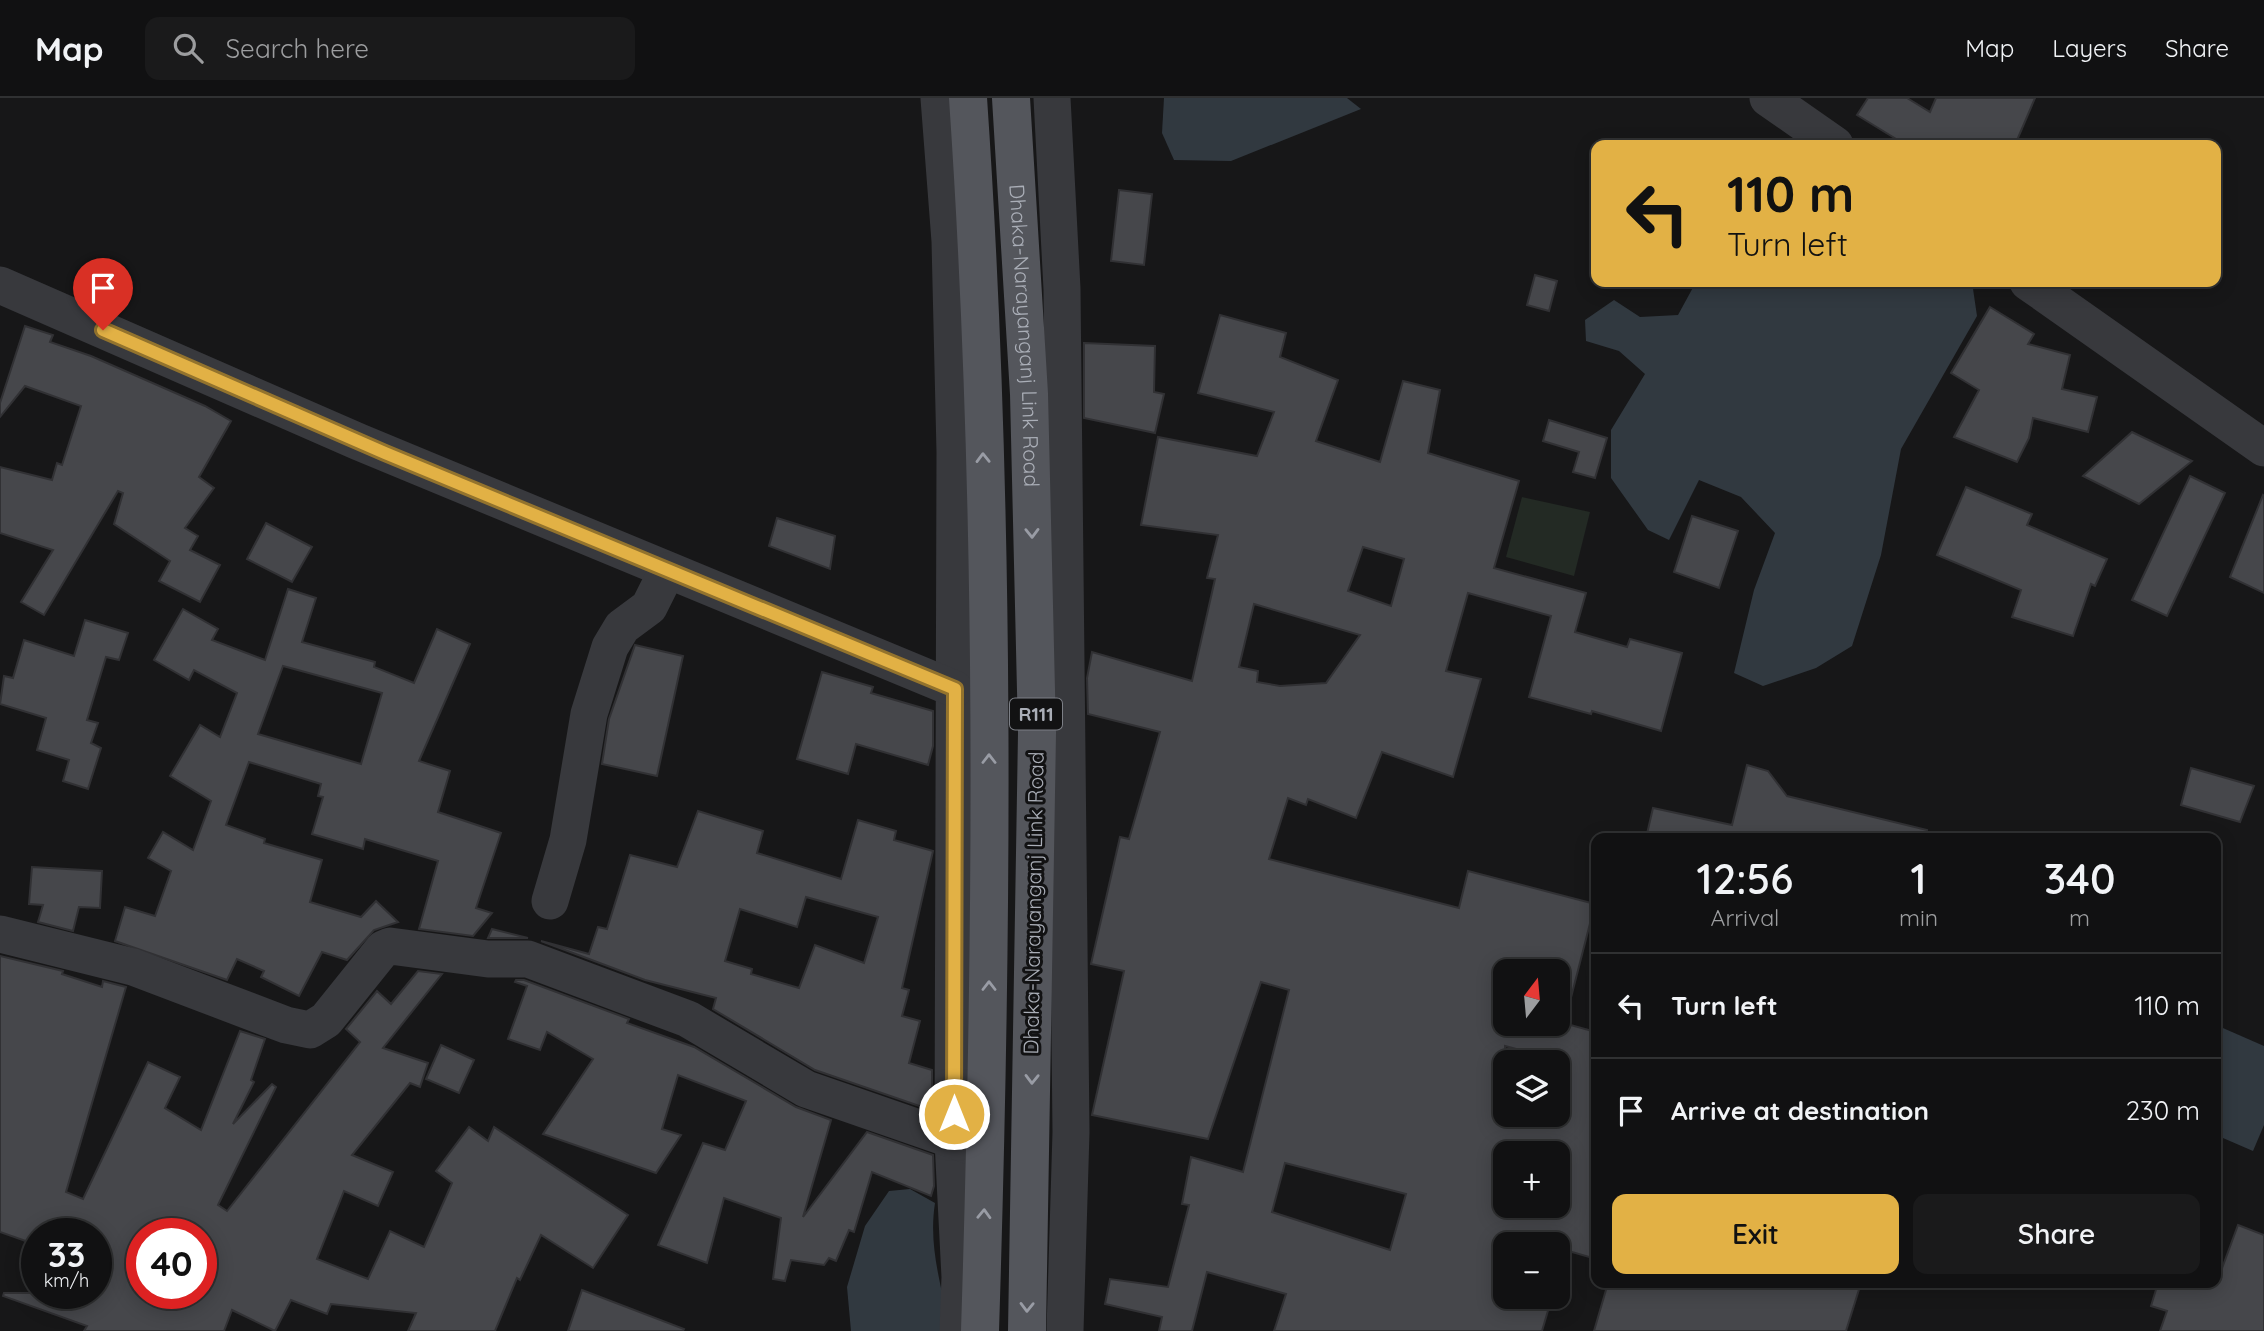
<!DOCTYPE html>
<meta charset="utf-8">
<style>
body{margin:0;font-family:Quicksand,sans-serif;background:#1a1a1b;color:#f1f3f6;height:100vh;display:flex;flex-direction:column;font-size:26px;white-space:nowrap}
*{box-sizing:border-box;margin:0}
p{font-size:23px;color:#9c9d9f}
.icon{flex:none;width:38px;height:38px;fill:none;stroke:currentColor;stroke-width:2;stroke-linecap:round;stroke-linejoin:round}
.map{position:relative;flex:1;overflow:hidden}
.details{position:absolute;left:1591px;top:735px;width:630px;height:455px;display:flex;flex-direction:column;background:#111112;border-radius:14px;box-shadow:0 4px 18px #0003,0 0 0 2px #303132}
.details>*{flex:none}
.banner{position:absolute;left:1591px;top:42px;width:630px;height:147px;border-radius:14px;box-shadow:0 4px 18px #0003,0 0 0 2px #303132;background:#e2b145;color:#111;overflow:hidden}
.needle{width:46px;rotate:16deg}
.buttons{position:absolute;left:1493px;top:861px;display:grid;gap:14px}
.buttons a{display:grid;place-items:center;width:77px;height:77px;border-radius:14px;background:#111112;box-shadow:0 4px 18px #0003,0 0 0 2px #303132;font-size:35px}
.speed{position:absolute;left:21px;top:1120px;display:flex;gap:14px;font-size:35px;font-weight:700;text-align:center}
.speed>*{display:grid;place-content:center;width:91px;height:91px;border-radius:50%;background:#111112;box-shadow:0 4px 18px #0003,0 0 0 2px #303132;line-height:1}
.speed small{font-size:18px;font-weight:400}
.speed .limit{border:10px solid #d22;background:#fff;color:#111}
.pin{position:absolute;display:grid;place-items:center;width:60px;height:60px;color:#fff;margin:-72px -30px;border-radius:50% 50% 50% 0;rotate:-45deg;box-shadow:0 0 7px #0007}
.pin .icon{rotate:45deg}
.me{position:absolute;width:77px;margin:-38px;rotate:0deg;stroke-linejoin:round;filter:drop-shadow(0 0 5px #0008)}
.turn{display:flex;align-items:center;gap:24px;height:147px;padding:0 21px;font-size:32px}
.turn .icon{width:91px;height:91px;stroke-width:2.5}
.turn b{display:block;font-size:49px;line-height:60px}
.eta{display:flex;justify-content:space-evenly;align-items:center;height:119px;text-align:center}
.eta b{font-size:42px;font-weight:600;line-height:49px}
.cta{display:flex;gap:14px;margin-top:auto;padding:14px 21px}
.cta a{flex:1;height:80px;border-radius:14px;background:#e2b145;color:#111;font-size:28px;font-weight:600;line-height:80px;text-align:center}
.cta a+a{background:#1a1a1b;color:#f1f3f6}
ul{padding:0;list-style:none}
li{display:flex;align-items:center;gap:21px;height:105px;padding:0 21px;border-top:2px solid #303132}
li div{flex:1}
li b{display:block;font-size:26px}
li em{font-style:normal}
header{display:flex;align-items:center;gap:42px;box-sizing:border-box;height:98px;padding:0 35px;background:#111112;border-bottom:2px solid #303132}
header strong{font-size:33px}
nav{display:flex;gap:38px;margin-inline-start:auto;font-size:24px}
.search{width:490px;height:63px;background:#1a1a1b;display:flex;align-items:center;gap:18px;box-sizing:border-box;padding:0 24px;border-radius:14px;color:#9c9d9f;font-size:26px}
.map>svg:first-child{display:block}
.green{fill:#232a24}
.water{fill:#313940}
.building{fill:#46474b;stroke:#313134;stroke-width:2;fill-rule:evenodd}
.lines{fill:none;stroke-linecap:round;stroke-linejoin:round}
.minor{stroke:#38393d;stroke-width:37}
.major{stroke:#54565c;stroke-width:38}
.oneway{stroke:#999ca5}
.route-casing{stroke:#93732d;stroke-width:18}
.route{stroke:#e2b145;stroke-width:12}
.labels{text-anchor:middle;stroke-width:6;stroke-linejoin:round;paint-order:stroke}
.shield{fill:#121213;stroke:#7c7f86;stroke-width:2}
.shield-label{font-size:19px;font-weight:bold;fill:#aaaeb7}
.street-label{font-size:21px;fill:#aaaeb7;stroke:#121213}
</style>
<header>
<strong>Map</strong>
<div class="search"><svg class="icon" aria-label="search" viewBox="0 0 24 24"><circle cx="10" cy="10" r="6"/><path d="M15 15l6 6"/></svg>Search here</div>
<nav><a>Map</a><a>Layers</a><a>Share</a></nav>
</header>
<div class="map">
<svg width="2264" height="1233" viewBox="0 0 2264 1233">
<rect width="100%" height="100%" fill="#171718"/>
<polygon class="green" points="1522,399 1590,414 1574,478 1506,459"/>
<g class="water">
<polygon points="1164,0 1347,0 1361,11 1231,63 1174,62 1162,35"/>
<polygon points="1696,184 1972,184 1977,218 1901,351 1881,457 1852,548 1816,570 1763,588 1734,575 1754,492 1775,435 1741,399 1699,382 1669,442 1648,432 1611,380 1611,332 1645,276 1619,253 1586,243 1585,222 1614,202 1640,219 1678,217"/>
<polygon points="2216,927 2264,948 2264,1027 2253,1053 2216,1037"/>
<path d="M910 1091 935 1105C928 1149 942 1189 950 1233H851L847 1189 865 1128 889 1093Z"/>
</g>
<g class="building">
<polygon points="1868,0 1907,0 1930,14 1936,0 2035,0 2015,47 1906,47 1857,17"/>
<polygon points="1119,92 1152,96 1144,167 1111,163"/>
<polygon points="1535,177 1557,183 1549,213 1527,207"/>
<polygon points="1990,209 2034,236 2028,246 2070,257 2062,291 2097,299 2088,334 2033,320 2029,340 2017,364 1954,339 1979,292 1951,275"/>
<path d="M1220 217 1286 235 1280 259 1338 282 1316 343 1380 364 1403 283 1440 292 1428 355 1519 383 1494 470 1586 495 1575 534 1627 549 1630 541 1682 555 1661 633 1592 613 1591 616 1529 599 1551 518 1468 495 1446 573 1481 581 1453 679 1382 654 1356 720 1308 701 1306 707 1288 700 1269 761 1459 810 1468 773 1595 806 1565 923 1558 922V873H1505V926H1567L1596 934V1161L1558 1150V1146H1505V1199H1552L1542 1233H1274L1286 1196 1207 1174 1192 1233H1159L1162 1219 1105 1206 1110 1181 1168 1189 1189 1107 1182 1106 1191 1059 1243 1074 1289 892 1261 884 1208 1041 1092 1017 1124 873 1091 866 1120 739 1129 741 1160 634 1088 616 1087 580 1092 554 1192 583 1215 481 1207 480 1218 437 1141 427 1158 339 1257 358 1274 314 1198 295ZM1363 449 1404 461 1391 508 1348 493ZM1254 506 1360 537 1326 585 1280 588 1257 584 1258 573 1239 569ZM1505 948 1566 964 1558 994V1017H1505ZM1509 1043 1558 1055V1108H1505V1087L1498 1086ZM1285 1065 1406 1096 1390 1152 1272 1114Z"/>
<polygon points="25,228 53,237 50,244 91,258 205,308 231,323 199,379 214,390 185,430 198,438 190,452 220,467 200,504 159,483 170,463 114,426 123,395 118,393 44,517 21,504 53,452 0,435 0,369 52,382 57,365 62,367 81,308 25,288 0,319 0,305"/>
<polygon points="1084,245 1155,248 1154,294 1164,296 1155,335 1084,320"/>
<polygon points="1549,322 1607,340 1595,380 1573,374 1579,354 1543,343"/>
<polygon points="2132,334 2192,363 2139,406 2083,378"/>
<polygon points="2190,378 2225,395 2167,518 2132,502"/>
<polygon points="1966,389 2032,416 2027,427 2107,461 2095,488 2091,486 2073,538 2012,519 2021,492 1937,457"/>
<polygon points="2263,397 2264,398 2264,495 2230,479"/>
<polygon points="1692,418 1738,433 1719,490 1674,474"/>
<polygon points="777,420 835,438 830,471 769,448"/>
<polygon points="266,425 312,449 292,484 247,461"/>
<path d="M288 491 316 500 302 544 375 564 374 569 414 585 437 531 470 546 419 663 450 673 438 714 501 735 476 810 492 815 473 838 419 831 438 763 365 741 363 751 312 736 323 699 318 698 321 686 249 664 226 727 265 741 264 745 322 762 310 804 361 819 376 803 398 824 374 832 347 862 322 854 299 898 261 879 264 873 237 861 227 882 115 843 125 809 155 818 171 773 148 760 163 734 193 752 211 703 170 678 200 627 220 639 237 595 194 572 189 582 154 562 183 511 218 531 212 542 265 562ZM283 568 382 595 361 666 258 636Z"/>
<polygon points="85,522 128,535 119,562 106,559 87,622 98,625 91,645 101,650 88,691 63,683 69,662 37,652 46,620 0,606 4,578 13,580 24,542 74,558"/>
<polygon points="635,547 683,558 657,678 602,666 609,621"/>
<polygon points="822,574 873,589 871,595 933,613 933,648 928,667 856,646 848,676 797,661"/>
<polygon points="1747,667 1768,673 1787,698 1927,732 1926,740 1646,740 1653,710 1732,727"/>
<polygon points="2191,670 2254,688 2240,724 2181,707"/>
<path d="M698 713 763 733 757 755 841 781 858 722 896 733 894 742 933 753 902 890 909 892 902 918 920 923 909 965 932 972V999L928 1011 815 972 713 911 716 900 645 882 541 843 589 856 598 829 607 831 630 757 677 769ZM806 799 878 819 864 865 815 847 799 890 751 876 752 871 725 863 740 811 797 829Z"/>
<polygon points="32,769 102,773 100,810 79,809 73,833 38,824 43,807 29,806"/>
<polygon points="492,831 528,840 488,840"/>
<path d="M0 858 63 873 62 876 102 889 103 883 126 889 66 1094 83 1101 148 964 180 979 165 1010 201 1032 240 933 265 941 251 982 254 984 233 1026 272 986 276 989 218 1107 227 1113 360 944 346 931 377 893 391 906 418 873 442 876 383 950 428 965 420 989 410 985 352 1057 393 1074 378 1108 344 1093 317 1161 368 1181 390 1133 424 1149 452 1085 436 1073 469 1029 488 1043 494 1029 628 1117 593 1170 541 1137 520 1182 517 1180 495 1233H408L416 1215 331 1206 327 1216 291 1202 275 1233 232 1212 224 1233H84L87 1228 3 1198 4 1195H96V1136H37V1147L0 1134ZM142 1136H201V1195H142Z"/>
<polygon points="516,882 524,882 629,921 627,925 694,949 796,1009 831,1022 803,1119 867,1034 933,1057 934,1088 931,1098 872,1074 854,1134 849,1132 836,1163 829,1160 824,1167 791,1162 785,1183 773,1181 781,1120 724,1100 707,1165 658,1147 703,1045 725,1052 746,1003 678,977 662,1031 681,1037 656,1075 543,1036 593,961 547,934 540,952 508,941 527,888 515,884"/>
<polygon points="441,947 474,962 459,995 426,981"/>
<polygon points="2238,1127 2264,1137 2264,1233 2160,1233 2167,1213 2151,1208 2158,1185 2216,1185 2216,1171 2221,1173"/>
<polygon points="1608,1185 1861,1185 1846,1233 1594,1233"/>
<polygon points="582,1192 684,1231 683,1233 568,1233"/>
</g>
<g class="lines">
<g class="minor">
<polyline points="939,0 950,143 955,354 953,1043 960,1179 958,1233"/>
<polyline points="1052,0 1062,191 1071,1034 1065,1233"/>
<polyline points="1768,0 1835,47"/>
<polyline points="2028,184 2264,350"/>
<polyline points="0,187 359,344 955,591"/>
<polyline points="550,803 568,742 589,616 610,549 622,529 649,509 667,473"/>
<polyline points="0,836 133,869 286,927 310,932 326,922 383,851 390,848 488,861 528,861 688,921 806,991 976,1050"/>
</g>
<g class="major">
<path d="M968 0C996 410 993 822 980 1233"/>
<path id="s1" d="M1011 0 1029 296 1037 635 1027 1233"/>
</g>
</g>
<defs><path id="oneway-chevron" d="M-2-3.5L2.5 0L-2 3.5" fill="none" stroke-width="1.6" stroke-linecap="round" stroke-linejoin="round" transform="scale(1.75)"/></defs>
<g class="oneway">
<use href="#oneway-chevron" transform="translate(983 360) rotate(-91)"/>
<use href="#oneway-chevron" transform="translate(1032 435) rotate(89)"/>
<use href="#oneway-chevron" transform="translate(989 661) rotate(-90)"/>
<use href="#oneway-chevron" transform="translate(989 888) rotate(-90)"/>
<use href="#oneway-chevron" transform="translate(1032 981) rotate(91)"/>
<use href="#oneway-chevron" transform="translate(984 1116) rotate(-88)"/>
<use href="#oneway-chevron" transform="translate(1027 1209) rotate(91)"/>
</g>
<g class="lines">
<defs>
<polyline id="route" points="103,232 385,355 955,591 954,1016"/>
</defs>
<use href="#route" class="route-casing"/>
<use href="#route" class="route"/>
</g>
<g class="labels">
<rect class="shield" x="1010" y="600.5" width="52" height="31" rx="5"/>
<g class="shield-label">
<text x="1036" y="623">R111</text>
</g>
<g class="street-label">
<text dy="7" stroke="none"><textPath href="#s1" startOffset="238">Dhaka-Narayanganj Link Road</textPath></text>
<text transform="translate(1034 805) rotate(-89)" y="7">Dhaka-Narayanganj Link Road</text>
</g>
</g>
</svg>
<div class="buttons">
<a><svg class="needle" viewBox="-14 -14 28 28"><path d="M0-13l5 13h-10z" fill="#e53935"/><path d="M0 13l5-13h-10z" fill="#9c9d9f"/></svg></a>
<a><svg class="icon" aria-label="layers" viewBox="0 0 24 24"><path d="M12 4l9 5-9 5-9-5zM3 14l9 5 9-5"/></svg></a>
<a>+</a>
<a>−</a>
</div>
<div class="speed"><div>33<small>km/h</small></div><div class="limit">40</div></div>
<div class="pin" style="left:103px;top:232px;background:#d93025"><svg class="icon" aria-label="arrive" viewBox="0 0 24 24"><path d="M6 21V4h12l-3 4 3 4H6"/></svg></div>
<svg class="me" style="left:954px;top:1016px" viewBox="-20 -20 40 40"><circle r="17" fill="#e2b145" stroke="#fff" stroke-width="3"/><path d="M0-11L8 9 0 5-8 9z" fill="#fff"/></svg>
<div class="banner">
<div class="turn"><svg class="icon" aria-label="left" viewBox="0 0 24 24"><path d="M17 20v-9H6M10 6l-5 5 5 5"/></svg><div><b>110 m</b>Turn left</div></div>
</div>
<section class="details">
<div class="eta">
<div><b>12:56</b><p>Arrival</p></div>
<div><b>1</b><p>min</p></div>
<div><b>340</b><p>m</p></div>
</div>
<ul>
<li><svg class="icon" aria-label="left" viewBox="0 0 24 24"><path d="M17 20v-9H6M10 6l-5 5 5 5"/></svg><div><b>Turn left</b></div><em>110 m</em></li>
<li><svg class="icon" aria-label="arrive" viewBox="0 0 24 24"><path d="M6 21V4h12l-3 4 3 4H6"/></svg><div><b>Arrive at destination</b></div><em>230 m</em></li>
</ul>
<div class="cta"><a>Exit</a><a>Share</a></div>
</section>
</div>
